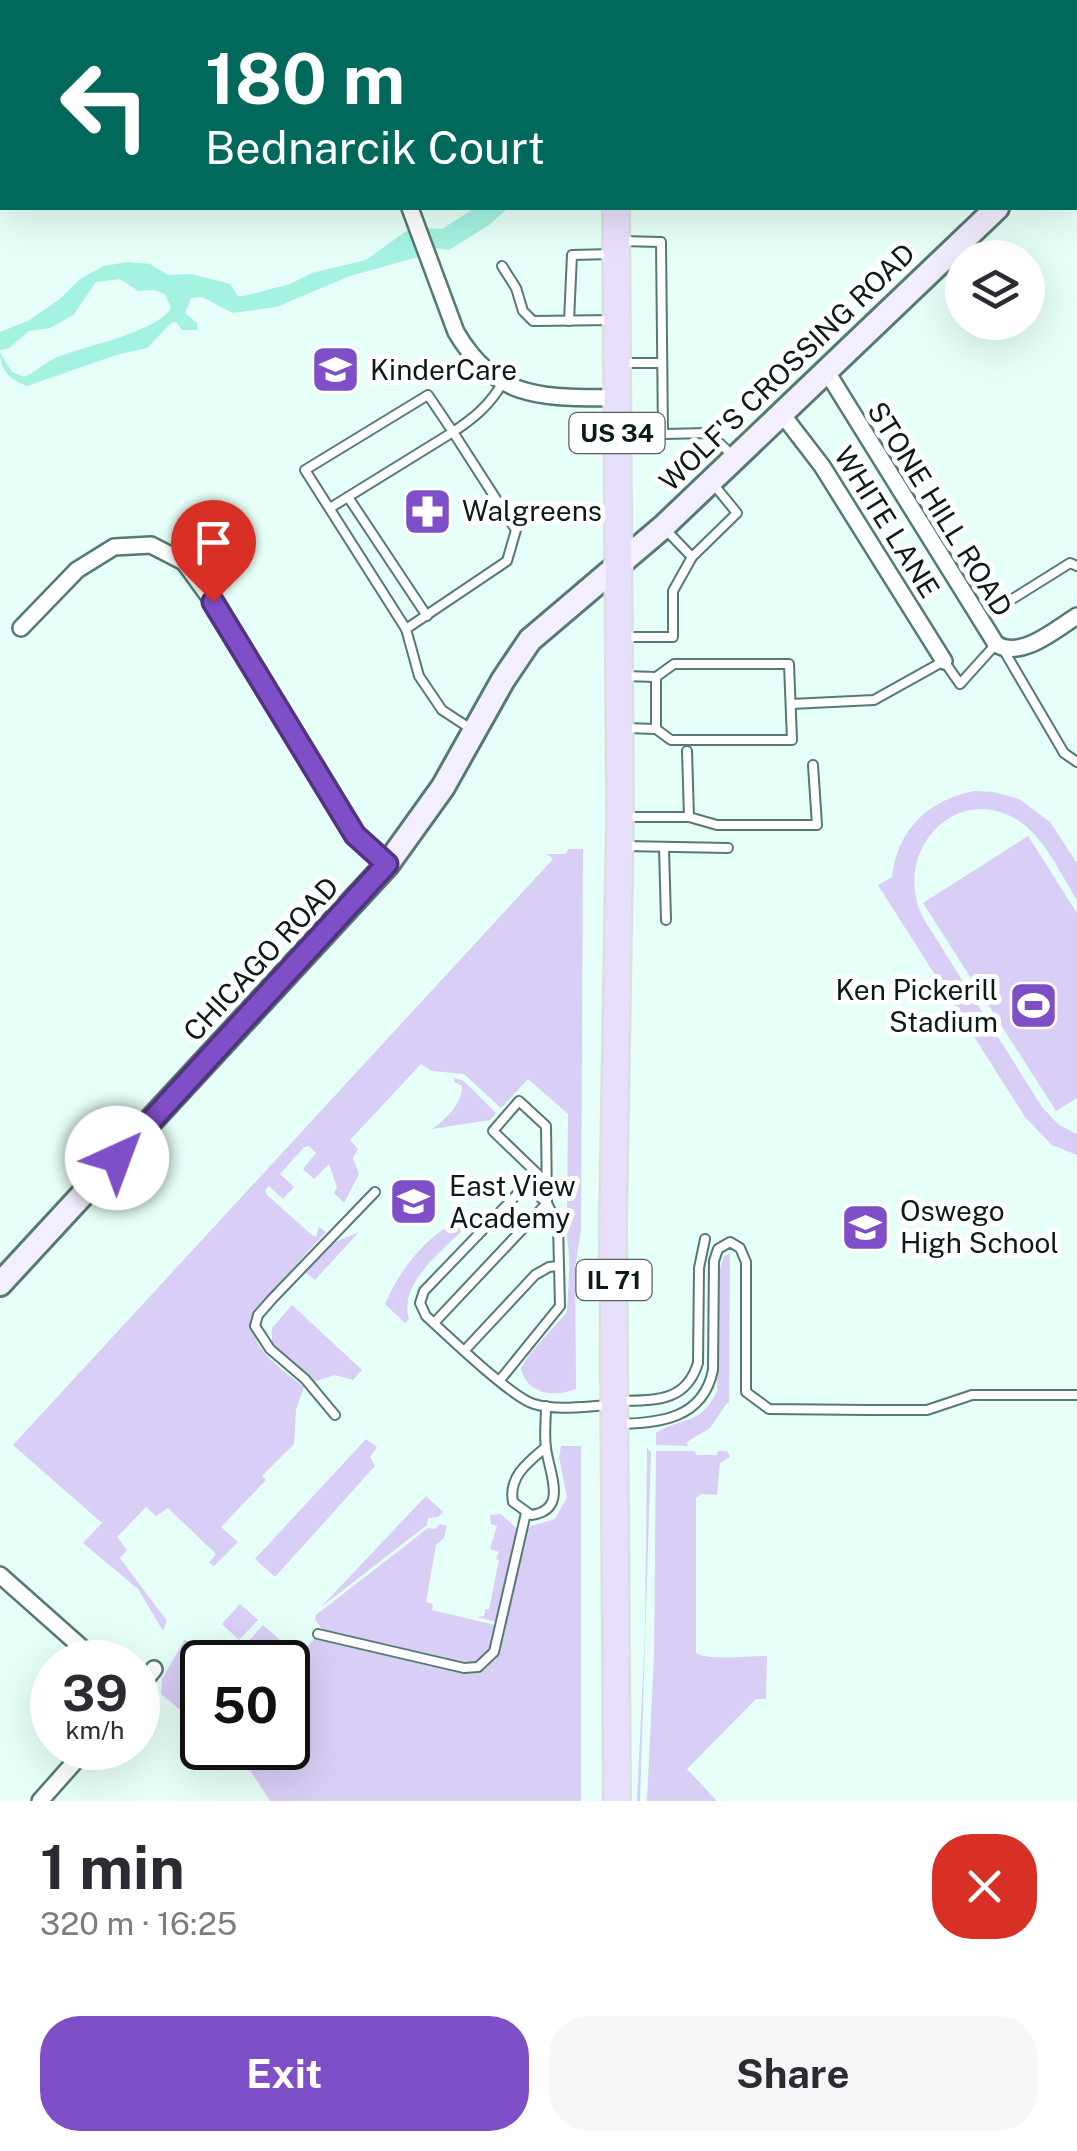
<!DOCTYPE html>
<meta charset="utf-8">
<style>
body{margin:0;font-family:"Public Sans",sans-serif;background:#f7f7f7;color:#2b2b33;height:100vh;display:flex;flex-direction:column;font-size:38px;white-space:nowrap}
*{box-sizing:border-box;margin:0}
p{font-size:32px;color:#7c7c81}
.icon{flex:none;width:55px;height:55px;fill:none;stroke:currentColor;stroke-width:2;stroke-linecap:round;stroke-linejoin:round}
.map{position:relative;height:1801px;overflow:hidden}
.details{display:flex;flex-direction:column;background:#fff;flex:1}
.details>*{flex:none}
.hud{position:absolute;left:0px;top:0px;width:1078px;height:210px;box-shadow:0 10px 40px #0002;background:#00695c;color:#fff;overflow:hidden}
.buttons{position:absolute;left:945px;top:240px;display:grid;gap:20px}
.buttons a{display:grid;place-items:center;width:100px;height:100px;border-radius:50%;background:#fff;box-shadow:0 10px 40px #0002;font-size:50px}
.speed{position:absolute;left:30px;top:1640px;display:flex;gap:20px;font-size:50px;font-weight:700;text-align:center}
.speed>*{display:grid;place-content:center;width:130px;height:130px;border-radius:50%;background:#fff;box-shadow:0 10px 40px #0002;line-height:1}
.speed small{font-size:25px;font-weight:400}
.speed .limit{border:5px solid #111;border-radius:15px;background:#fff;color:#111}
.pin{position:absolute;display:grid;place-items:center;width:85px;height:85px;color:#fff;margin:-102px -42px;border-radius:50% 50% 50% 0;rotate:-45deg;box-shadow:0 0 10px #0007}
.pin .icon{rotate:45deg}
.me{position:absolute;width:110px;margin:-55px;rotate:43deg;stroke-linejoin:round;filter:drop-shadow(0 0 8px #0008)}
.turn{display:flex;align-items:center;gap:35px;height:210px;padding:0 40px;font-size:45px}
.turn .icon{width:130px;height:130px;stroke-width:2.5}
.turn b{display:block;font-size:70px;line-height:85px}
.round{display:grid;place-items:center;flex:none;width:105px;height:105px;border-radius:40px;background:#f7f7f7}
.headline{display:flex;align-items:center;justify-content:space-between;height:170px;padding:0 40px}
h1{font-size:60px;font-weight:700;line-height:75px}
.cta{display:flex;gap:20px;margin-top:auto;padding:20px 40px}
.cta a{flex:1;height:115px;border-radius:40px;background:#7f4fc7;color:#fff;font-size:40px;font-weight:700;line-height:115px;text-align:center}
.cta a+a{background:#f7f7f7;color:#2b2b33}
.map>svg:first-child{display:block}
.green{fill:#d9cef6}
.water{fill:#a4f2e0}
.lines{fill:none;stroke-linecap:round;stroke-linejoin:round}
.lane-casing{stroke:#557a72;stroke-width:12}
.street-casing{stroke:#557a72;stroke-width:20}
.secondary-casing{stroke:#557a72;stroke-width:28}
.primary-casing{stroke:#dddfdf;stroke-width:30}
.lane{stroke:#fff;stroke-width:8}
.street{stroke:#fff;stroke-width:15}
.secondary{stroke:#f3effe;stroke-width:22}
.primary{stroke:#e8dffc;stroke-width:25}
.route-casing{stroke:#533381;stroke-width:25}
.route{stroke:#7f4fc7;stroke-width:18}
.labels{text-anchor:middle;stroke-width:10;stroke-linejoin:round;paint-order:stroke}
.shield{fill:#fff;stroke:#555f5d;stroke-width:2.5}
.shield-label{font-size:25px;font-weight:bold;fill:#0c1b18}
.street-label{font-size:28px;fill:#0c1b18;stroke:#fff}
.poi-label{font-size:28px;fill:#0c1b18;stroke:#fff;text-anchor:start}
</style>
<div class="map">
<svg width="1077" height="1801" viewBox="0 0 1077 1801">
<rect width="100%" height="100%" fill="#e6fff8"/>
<g class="green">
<path d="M974 791 994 792 1019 799 1050 822 1077 863V900C1060 873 1044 836 1016 819 950 781 889 859 925 921L1042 1107 1059 1125 1077 1134V1155L1052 1145 1025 1117 878 885 892 877C897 830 928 800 974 791Z"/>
<polygon points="1028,836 1077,913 1077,1098 1056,1111 923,903"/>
<path d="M569 849H583L581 1230 575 1268 576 1389C554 1398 526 1394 521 1368L529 1355 567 1312C568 1281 575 1238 557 1212L567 1210 568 1114 528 1079 501 1108 464 1074 432 1071 421 1064 350 1140 358 1149 353 1158 359 1174 344 1203 334 1193 337 1187 329 1164 314 1179 303 1169 316 1153 309 1146 304 1147 280 1174 294 1187 283 1199 269 1186 265 1190 267 1195 312 1235 316 1237 319 1227 326 1232 254 1311C243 1345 281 1368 304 1387L296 1410 294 1444 262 1476 266 1480 221 1527 238 1542 214 1566 209 1563 216 1554 168 1508 156 1516 146 1507 117 1537 127 1550 120 1558 167 1621 163 1631 138 1589 83 1543 102 1523 13 1445 553 859 547 854H565Z"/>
<path d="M454 1078 464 1081 496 1113 490 1120 432 1129C445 1120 463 1103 462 1086L454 1082Z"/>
<path d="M453 1213 467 1226C444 1250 398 1282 409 1319L405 1323 385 1304C398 1274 421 1242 450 1225Z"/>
<polygon points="359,1232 315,1280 304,1271 337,1241"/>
<path d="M730 1253 729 1403H727L710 1428 687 1442 688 1446 656 1445V1433C682 1416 700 1427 717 1391L720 1269 724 1256Z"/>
<polygon points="292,1305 362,1370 353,1380 335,1375 313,1382 272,1345 272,1328"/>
<polygon points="366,1439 377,1447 370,1457 375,1466 275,1577 255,1559"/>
<polygon points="561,1446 581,1446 581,1801 270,1801 246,1764 226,1748 288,1748 288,1668 314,1639 464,1674 480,1673 496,1659 527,1531 531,1526 555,1519 567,1497 559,1457"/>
<polygon points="647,1448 651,1452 640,1801 637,1801 645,1633"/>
<path d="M656 1451H695L696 1455H717L718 1451H727L730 1457 720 1463 717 1495 701 1494 696 1498V1653C707 1661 750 1656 767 1656L766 1699H756L687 1769 717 1801H647L654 1656Z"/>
<polygon points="426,1496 443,1512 438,1517 428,1518 427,1525 320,1608"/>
<polygon points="501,1514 517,1529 496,1622 477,1617 484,1616 485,1609 489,1609 499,1560 496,1559 499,1552 490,1549 497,1526 491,1524 490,1515"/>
<path d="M440 1524 447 1526 444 1538 436 1545 426 1602 433 1604 432 1610 495 1625 490 1647 480 1661C459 1667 342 1639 321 1628L315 1619 316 1615 428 1528 435 1529Z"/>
<polygon points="240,1604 258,1620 239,1640 222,1624"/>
<polygon points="263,1625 281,1641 262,1661 245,1645"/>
<polygon points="185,1639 210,1662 202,1662 202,1728 161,1694 162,1679"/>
</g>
<path class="water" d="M475 208H508L489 225 449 250 434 248 418 257 350 276 276 307 233 313 202 297 191 298 185 313 197 323V330H182L176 322 171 323 147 348 116 355 27 386C11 380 0 371 0 353L12 372 24 377C36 372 45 362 58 357 85 346 157 332 171 308L165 294 154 290 138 291 120 279 96 282 73 315 50 328 29 331 9 348 0 350V332L28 321 60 299 80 279 104 266 128 262 150 264 168 275 191 274 230 284 238 296H244L290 284 312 273 366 260 412 227 442 229Z"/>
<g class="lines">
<defs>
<g id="lane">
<polyline points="186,0 189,2"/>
<polyline points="335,0 336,2"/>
<polyline points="250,2 257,0"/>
<polyline points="356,2 360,0"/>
<polyline points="1075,177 1077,179"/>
<polyline points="621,241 661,242 663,434 709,433 733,456"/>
<polyline points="502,266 516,288 523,311 533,321 613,320"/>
<polyline points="569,321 572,255 612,254"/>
<polyline points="621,363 662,363"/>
<polyline points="348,497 427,616"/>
<polyline points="330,508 453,432 428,395 305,470 406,629 419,676 442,710 471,729"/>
<polyline points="664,528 692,557"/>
<polyline points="1014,598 1070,563 1077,566"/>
<path d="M406 629 507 561 516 530 453 432C474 418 490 405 503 382"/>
<polyline points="621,637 673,637 673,591 692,557 737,513 714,485"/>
<polyline points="1003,649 1064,753 1077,762"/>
<polyline points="624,676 656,677 674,664 789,664 792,740 671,740 656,729 626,728"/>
<polyline points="791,704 874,700 944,661 960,684 996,644"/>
<polyline points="656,729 656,677"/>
<polyline points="687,751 689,817"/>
<polyline points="624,817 689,817 717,825 817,825 813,765"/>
<polyline points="624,846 728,848"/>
<polyline points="664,848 666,920"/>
<polyline points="434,1323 547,1203 546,1126 519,1101 493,1131 547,1183"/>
<polyline points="465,1350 535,1275 549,1267 559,1266"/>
<path d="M500 1380 560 1306 558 1225 547 1203 526 1185 424 1291 420 1303 426 1316C447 1335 511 1397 534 1404 557 1411 587 1406 611 1405"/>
<path d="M621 1401C656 1400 686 1402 698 1363L699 1268 705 1239"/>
<polyline points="335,1415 305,1379 270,1349 255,1326 258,1315 273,1298 375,1192"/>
<path d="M618 1424C660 1423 703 1419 713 1370L714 1261 718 1249 730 1242 740 1248 746 1262V1392L769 1409 869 1410H927L972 1395H1077"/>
<path d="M546 1447C528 1462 508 1477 513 1502L531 1515C569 1510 549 1473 546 1448 544 1434 546 1420 546 1406"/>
<polyline points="318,1634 464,1668 478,1667 494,1652 526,1513"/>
</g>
<g id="street">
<polyline points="951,0 953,2"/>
<path d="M410 208 456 332C497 402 545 397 617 398"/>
<path d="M827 372 996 644C1021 660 1056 629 1077 616"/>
<polyline points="782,414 822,466 944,661"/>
<polyline points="21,628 77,570 114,547 151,545 184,562 213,602 355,835 387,865"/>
<polyline points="0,1575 98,1662"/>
<polyline points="138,1689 154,1669"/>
<polyline points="40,1801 87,1748"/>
</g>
<g id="secondary">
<polyline points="1075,133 1077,131"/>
<polyline points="0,1284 387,865 443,787 503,680 530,640 663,527 997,208"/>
</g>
<g id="primary">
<polyline points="617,0 617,2"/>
<polyline points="616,208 620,813 613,1222 617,1801"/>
</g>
</defs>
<use href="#lane" class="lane-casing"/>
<use href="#street" class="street-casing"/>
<use href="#secondary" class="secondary-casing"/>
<use href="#primary" class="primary-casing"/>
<use href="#lane" class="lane"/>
<use href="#street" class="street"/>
<use href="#secondary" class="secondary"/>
<use href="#primary" class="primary"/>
</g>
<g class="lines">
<defs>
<polyline id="route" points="117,1158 387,864 355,835 213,602"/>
</defs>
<use href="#route" class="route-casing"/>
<use href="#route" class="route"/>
</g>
<defs>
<symbol id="school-square" viewBox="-11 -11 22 22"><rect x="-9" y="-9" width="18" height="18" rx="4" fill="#7f4fc7" stroke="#fff"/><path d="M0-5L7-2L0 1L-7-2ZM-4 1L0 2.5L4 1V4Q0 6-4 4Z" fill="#fff"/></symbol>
<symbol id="pharmacy-square" viewBox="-11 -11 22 22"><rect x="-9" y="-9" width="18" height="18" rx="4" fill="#7f4fc7" stroke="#fff"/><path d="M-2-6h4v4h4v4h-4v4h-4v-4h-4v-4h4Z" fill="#fff"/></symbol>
<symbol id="stadium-square" viewBox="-11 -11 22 22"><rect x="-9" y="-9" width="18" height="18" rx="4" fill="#7f4fc7" stroke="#fff"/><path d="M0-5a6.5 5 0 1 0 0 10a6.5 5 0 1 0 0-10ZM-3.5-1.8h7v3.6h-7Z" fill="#fff"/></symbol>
</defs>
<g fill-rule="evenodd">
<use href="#school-square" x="308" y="342" width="55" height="55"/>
<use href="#pharmacy-square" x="400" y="484" width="55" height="55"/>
<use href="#stadium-square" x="1006" y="978" width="55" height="55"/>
<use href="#school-square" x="386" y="1174" width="55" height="55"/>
<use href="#school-square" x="838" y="1200" width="55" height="55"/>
</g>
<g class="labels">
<g class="shield">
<rect x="569.5" y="413" width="95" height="40" rx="8"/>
<rect x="576.5" y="1260" width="75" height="40" rx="8"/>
</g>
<g class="shield-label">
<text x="617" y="442">US 34</text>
<text x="614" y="1289">IL 71</text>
</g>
<g class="street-label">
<text transform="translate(787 367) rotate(-44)" y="10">WOLF'S CROSSING ROAD</text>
<text transform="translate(940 509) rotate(58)" y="10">STONE HILL ROAD</text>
<text transform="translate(887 522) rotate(58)" y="10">WHITE LANE</text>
<text transform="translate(261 959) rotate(-47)" y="10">CHICAGO ROAD</text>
</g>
<g class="poi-label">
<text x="370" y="380">KinderCare</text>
<text x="462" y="521">Walgreens</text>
<text x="998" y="1000" text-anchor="end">Ken Pickerill<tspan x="998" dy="32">Stadium</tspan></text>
<text x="449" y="1196">East View<tspan x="449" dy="32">Academy</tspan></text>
<text x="900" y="1221">Oswego<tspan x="900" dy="32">High School</tspan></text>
</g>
</g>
</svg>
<div class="buttons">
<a><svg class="icon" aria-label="layers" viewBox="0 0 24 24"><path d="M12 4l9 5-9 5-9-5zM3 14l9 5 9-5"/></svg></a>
</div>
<div class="speed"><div>39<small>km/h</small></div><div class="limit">50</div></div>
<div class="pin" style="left:213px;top:602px;background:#d93025"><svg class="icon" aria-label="arrive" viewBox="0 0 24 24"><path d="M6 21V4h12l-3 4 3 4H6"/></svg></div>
<svg class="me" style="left:117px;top:1158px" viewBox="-20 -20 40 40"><circle r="19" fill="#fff"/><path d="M0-13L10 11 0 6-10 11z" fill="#7f4fc7"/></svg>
<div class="hud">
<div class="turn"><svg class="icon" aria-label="left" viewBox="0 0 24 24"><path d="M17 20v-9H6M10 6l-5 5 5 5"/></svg><div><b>180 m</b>Bednarcik Court</div></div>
</div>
</div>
<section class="details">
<div class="headline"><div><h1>1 min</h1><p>320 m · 16:25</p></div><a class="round" style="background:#d93025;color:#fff"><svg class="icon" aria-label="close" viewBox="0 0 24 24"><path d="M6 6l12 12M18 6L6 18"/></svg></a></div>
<div class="cta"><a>Exit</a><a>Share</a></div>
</section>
